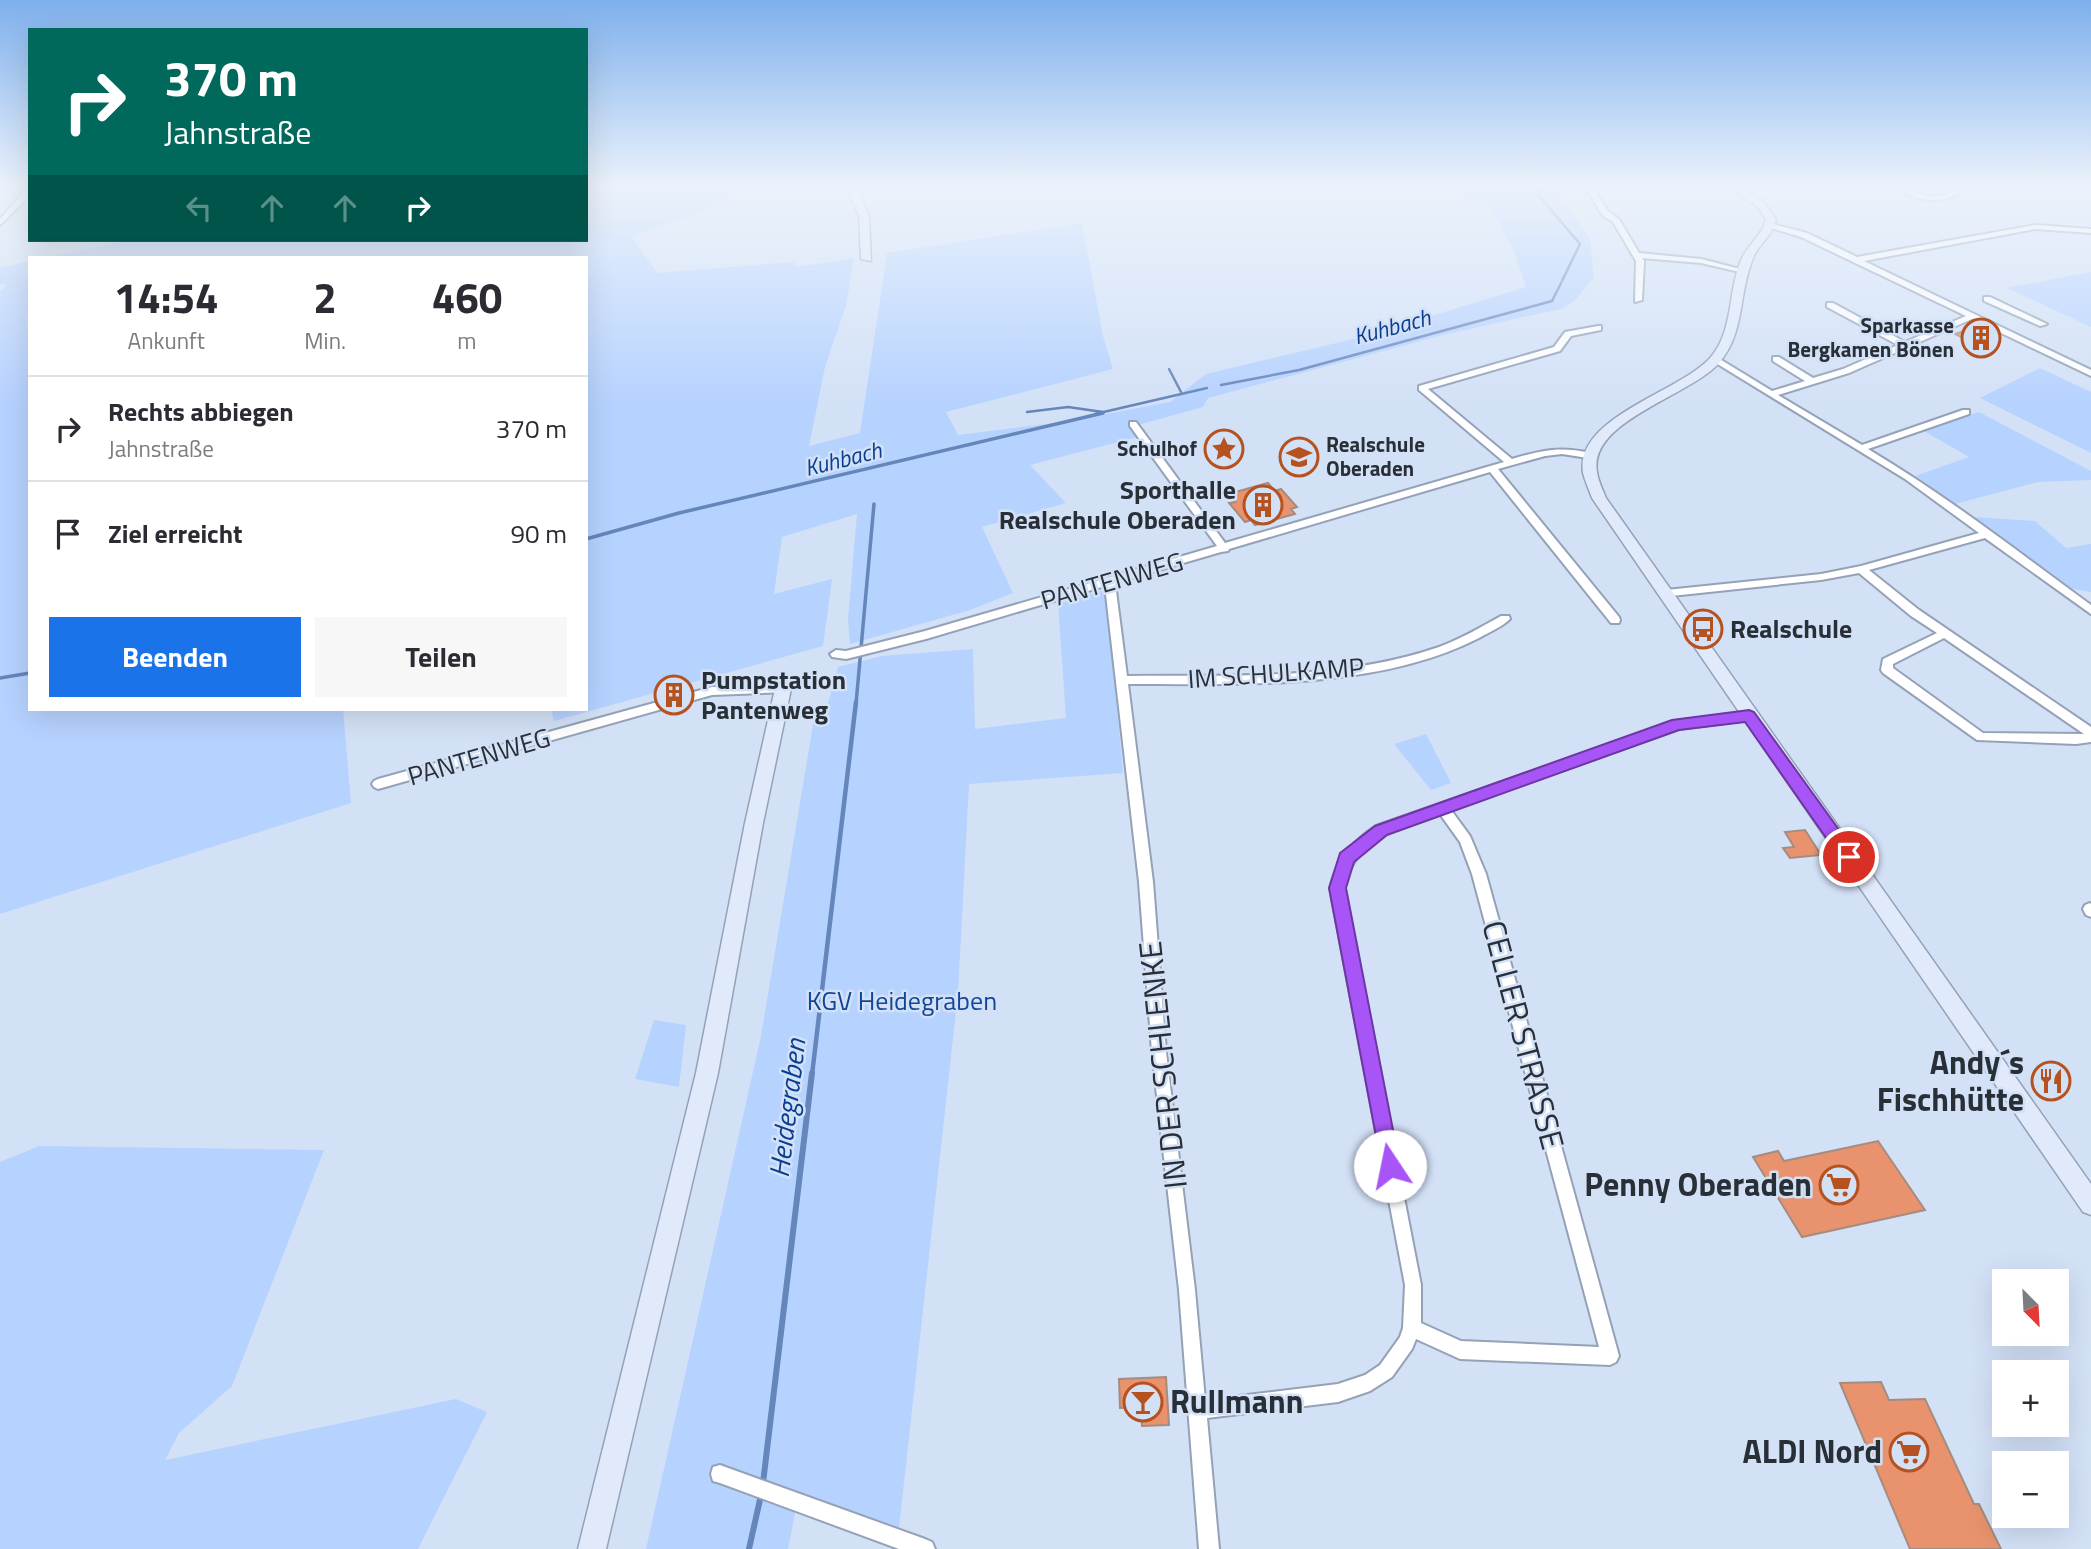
<!DOCTYPE html>
<html lang="de">
<meta charset="utf-8">
<style>
body{margin:0;font-family:"Titillium Web",sans-serif;background:#f7f7f7;color:#2b2b33;height:100vh;display:flex;flex-direction:column;font-size:26px;white-space:nowrap}
*{box-sizing:border-box;margin:0}
p{font-size:23px;color:#7c7c81}
.icon{flex:none;width:38px;height:38px;fill:none;stroke:currentColor;stroke-width:2;stroke-linecap:round;stroke-linejoin:round}
.map{position:relative;flex:1;overflow:hidden}
.drawer{position:absolute;left:28px;top:256px;width:560px;height:455px;display:flex;flex-direction:column;background:#fff;border-radius:0px;box-shadow:0 7px 28px #0002}
.drawer>*{flex:none}
.top-card{position:absolute;left:28px;top:28px;width:560px;height:214px;border-radius:0px;box-shadow:0 7px 28px #0002;background:#00695c;color:#fff;overflow:hidden}
.needle{width:46px;rotate:156deg}
.buttons{position:absolute;left:1992px;top:1269px;display:grid;gap:14px}
.buttons a{display:grid;place-items:center;width:77px;height:77px;border-radius:0px;background:#fff;box-shadow:0 7px 28px #0002;font-size:35px}
.pin{position:absolute;display:grid;place-items:center;width:60px;height:60px;color:#fff;margin:-30px;border:4px solid #fff;border-radius:50%;box-shadow:0 2px 7px #0007}
.me{position:absolute;width:77px;margin:-38px;rotate:349deg;stroke-linejoin:round;filter:drop-shadow(0 0 5px #0008)}
.turn{display:flex;align-items:center;gap:24px;height:147px;padding:0 21px;font-size:32px}
.turn .icon{width:91px;height:91px;stroke-width:2.5}
.turn b{display:block;font-size:49px;line-height:60px}
.lanes{display:flex;align-items:center;height:66px;padding:0 21px;background:#0003;justify-content:center;gap:35px;direction:ltr}
.lanes .off{opacity:.35}
.eta{display:flex;justify-content:space-evenly;align-items:center;height:119px;text-align:center}
.eta b{font-size:42px;font-weight:700;line-height:49px}
.button{display:flex;gap:14px;margin-top:auto;padding:14px 21px}
.button a{flex:1;height:80px;border-radius:0px;background:#1a73e8;color:#fff;font-size:28px;font-weight:700;line-height:80px;text-align:center}
.button a+a{background:#f7f7f7;color:#2b2b33}
ul{padding:0;list-style:none}
li{display:flex;align-items:center;gap:21px;height:105px;padding:0 21px;border-top:2px solid #e1e1e2}
li div{flex:1}
li b{display:block;font-size:26px}
li em{font-style:normal}
.map>svg:first-child{display:block}
.green{fill:#b6d2ff}
.lines{fill:none;stroke-linecap:round;stroke-linejoin:round}
.stream-far3{stroke:#6586bb;stroke-width:2.5}
.stream-far2{stroke:#6586bb;stroke-width:3.5}
.stream-far1{stroke:#6586bb;stroke-width:4.5}
.stream{stroke:#6586bb;stroke-width:6}
.building{fill:#e8936e;stroke:#a58c81;stroke-width:2}
.street-casing{stroke:#94a1b7;stroke-width:4}
.secondary-casing{stroke:#94a1b7;stroke-width:3}
.street{fill:#fff;fill-rule:evenodd}
.secondary{fill:#e0eafb;fill-rule:evenodd}
.route{fill:#a855f7;stroke:#6d37a1;stroke-width:2}
.labels{text-anchor:middle;stroke-width:5;stroke-linejoin:round;paint-order:stroke}
.far-poi-label{font-size:21px;font-weight:bold;fill:#292f37;stroke:#d3e1f7;text-anchor:end}
.far-water-label{font-size:23px;font-style:italic;fill:#0a3e90;stroke:#d3e1f7}
.poi-label{font-size:26px;font-weight:bold;fill:#292f37;stroke:#d3e1f7;text-anchor:start}
.street-label{font-size:26px;fill:#292f37;stroke:#d3e1f7}
.park-label{font-size:26px;fill:#134698;stroke:#d3e1f7}
.water-label{font-size:28px;font-style:italic;fill:#0a3e90;stroke:#d3e1f7}
.near-street-label{font-size:32px;fill:#292f37;stroke:#d3e1f7}
.near-poi-label{font-size:32px;font-weight:bold;fill:#292f37;stroke:#d3e1f7;text-anchor:end}
</style>
<div class="map">
<svg width="2091" height="1549" viewBox="0 0 2091 1549">
<rect width="100%" height="100%" fill="#d3e1f7"/>
<g class="green">
<polygon points="586,187 748,187 711,208 632,237 657,273 793,262 797,267 854,258 846,305 825,367 809,446 860,433 887,253 1082,223 1103,336 1113,369 946,412 958,435 1069,421 1170,402 1206,374 1366,336 1526,287 1514,251 1490,206 1470,207 1460,196 1463,192 1502,190 1506,187 1555,187 1590,239 1594,277 1575,300 1564,308 1443,335 1208,398 1203,407 1138,425 1145,435 1030,465 1066,503 982,527 1013,593 970,610 850,644 848,619 857,514 782,537 774,594 832,579 823,646 554,721 551,709 586,709 586,257 49,257 130,240 586,240"/>
<polygon points="30,261 30,709 343,709 351,803 0,914 0,291 7,285 0,284 0,268"/>
<polygon points="2091,272 2091,327 2007,288"/>
<polygon points="2040,368 2091,392 2091,453 1980,398"/>
<polygon points="1979,412 2091,471 2091,480 2038,482 1955,504 1915,476 1969,457 1924,431"/>
<polygon points="1973,517 2035,521 2066,548 2091,544 2091,592 2068,588"/>
<polygon points="1106,590 1123,773 969,784 958,993 899,1528 799,1493 788,1549 646,1549 761,1036 816,707 828,703 838,667 882,656 973,649 975,729 1066,718 1058,602"/>
<polygon points="1426,734 1451,783 1431,790 1394,744"/>
<polygon points="654,1020 686,1025 679,1087 635,1079"/>
<polygon points="39,1146 324,1150 232,1386 179,1433 165,1460 456,1399 487,1412 418,1549 0,1549 0,1162"/>
</g>
<g class="lines">
<g class="stream-far3">
<polyline points="1541,187 1539,196 1580,244 1562,281"/>
<polyline points="1169,369 1181,392"/>
<polyline points="1221,385 1299,370 1552,301 1561,283"/>
<polyline points="1027,412 1068,407 1103,412"/>
<polyline points="1095,414 1207,388"/>
</g>
<g class="stream-far2">
<polyline points="586,539 679,513 1103,413"/>
<polyline points="0,678 30,673"/>
<polyline points="856,704 874,504"/>
</g>
<polyline class="stream-far1" points="812,1075 856,702"/>
<g class="stream">
<polyline points="763,1483 812,1073"/>
<polyline points="749,1549 761,1495"/>
</g>
</g>
<g class="building">
<polygon points="1976,327 1979,328 1998,337 1979,346 1955,334"/>
<polygon points="1268,483 1275,491 1281,489 1297,507 1291,509 1295,514 1255,525 1251,520 1245,522 1229,503 1235,502 1228,494"/>
<polygon points="1805,830 1821,855 1790,858 1783,848 1794,847 1785,832"/>
<polygon points="1878,1141 1925,1210 1802,1237 1753,1157 1778,1151 1784,1161"/>
<polygon points="1166,1377 1169,1425 1142,1426 1141,1407 1120,1408 1119,1379"/>
<polygon points="1881,1382 1889,1400 1925,1399 1974,1504 1979,1504 2001,1549 1910,1549 1840,1383"/>
</g>
<g class="lines">
<defs>
<g id="street">
<polygon points="1585,187 1592,187 1609,212 1619,219 1639,253 1701,259 1748,271 1744,273 1701,263 1642,258 1644,261 1642,300 1635,302 1636,261 1613,222 1603,216"/>
<path d="M1906 187H1913L1914 192C1926 196 1938 199 1950 193 1957 190 1958 187 1966 187 1949 204 1930 202 1908 195Z"/>
<polygon points="27,188 30,188 30,195 0,225 0,219"/>
<path d="M1768 223 1807 233 1857 257 2035 225 2091 229V233L2035 229 1864 261 2091 370V376L1972 319 1849 373 1778 395 1862 445 1963 410H1969V414L1868 449C1947 496 2017 551 2091 605V614L1985 538 1869 570 1919 610 2091 727V742L2076 744 1977 740 1883 673 1881 670 1883 659 1937 633 1911 616 1859 573 1821 580 1662 597 1661 594 1666 590 1821 574 1861 566 1979 533 1905 479 1711 360 1718 358 1772 391 1805 381 1773 361V357H1779L1813 378 1843 369 1898 345 1827 307V303H1833L1905 342 1966 316 1801 237 1768 227ZM1944 638 2084 734 1983 733 1893 668V664Z"/>
<polygon points="1984,297 1990,297 2047,324 2040,326 1984,301"/>
<path d="M1598 326H1601V330L1571 336 1560 351 1428 389 1512 459C1543 450 1559 446 1591 453V457L1588 458 1562 454 1545 456 1498 469 1619 617 1620 620 1619 623H1611L1490 472 1229 549 1228 551 1221 552 1115 583 1127 676C1230 675 1340 681 1439 647 1461 639 1481 627 1501 616H1509L1510 619C1502 627 1489 632 1479 638 1378 690 1239 684 1128 684L1153 882 1166 1052 1195 1290 1205 1400 1338 1384 1365 1375 1380 1365 1400 1337 1403 1328 1405 1285 1330 888C1337 859 1352 842 1376 826L1674 722 1749 712 1755 716 1749 720 1679 729 1451 810 1470 836 1486 874 1619 1356 1616 1362 1610 1365 1460 1359 1416 1339 1412 1349 1392 1377 1370 1391 1338 1402 1207 1418 1219 1549H1199L1179 1290 1152 1052 1139 882 1105 586 926 639 846 659 832 657 830 654 836 650 846 651 925 631 1217 546 1130 426V422H1136L1225 543 1504 462 1419 390V386L1554 347 1565 332ZM1440 814 1460 842 1472 874 1599 1347 1461 1341 1421 1323V1285L1344 888C1354 838 1397 829 1440 814Z"/>
<polygon points="783,685 789,689 787,692 712,695 378,789 374,787 372,784 374,781 378,779 712,687"/>
<polygon points="2090,903 2091,904 2091,917 2086,915 2083,909 2085,905"/>
<polygon points="720,1465 925,1539 932,1542 935,1549 899,1549 720,1483 713,1481 711,1474 713,1467"/>
</g>
<g id="secondary">
<polygon points="846,187 856,187 869,215 871,261 861,259 859,215"/>
<path d="M1729 187C1751 187 1766 202 1776 220 1773 235 1760 243 1754 256 1738 291 1746 332 1719 363 1690 396 1588 421 1597 472 1598 481 1603 490 1606 498L2091 1184V1215L2083 1212 1592 498C1589 490 1585 481 1583 473 1574 417 1681 392 1711 357 1735 328 1727 288 1743 256 1750 243 1762 235 1766 220L1759 208Z"/>
<polygon points="783,683 791,689 763,823 718,1073 606,1549 578,1549 696,1073 745,823 775,689"/>
</g>
</defs>
<use href="#street" class="street-casing"/>
<use href="#secondary" class="secondary-casing"/>
<use href="#street" class="street"/>
<use href="#secondary" class="secondary"/>
</g>
<linearGradient id="sky" x2="0" y2="1"><stop stop-color="#7eb0ec"/><stop offset="0.46" stop-color="#ebf2fb"/><stop offset="1" stop-color="#ebf2fb" stop-opacity="0"/></linearGradient>
<rect width="2091" height="404" fill="url(#sky)"/>
<polygon class="route" points="1749,710 1754,712 1855,852 1857,857 1855,862 1843,862 1745,722 1679,730 1387,835 1354,862 1346,888 1400,1166 1397,1173 1390,1176 1383,1173 1329,888 1340,853 1375,826 1672,720"/>
<defs>
<symbol id="building-ring" viewBox="-11 -11 22 22"><circle r="9.5" fill="#d3e1f7" stroke="#b6521f" stroke-width="1.5"/><path d="M-4-6H4V6H1V3H-1V6H-4ZM-2.5-4.3h1.7v1.8h-1.7ZM.8-4.3h1.7v1.8H.8ZM-2.5-1h1.7V.8h-1.7ZM.8-1h1.7V.8H.8Z" fill="#b6521f"/></symbol>
<symbol id="sight-ring" viewBox="-11 -11 22 22"><circle r="9.5" fill="#d3e1f7" stroke="#b6521f" stroke-width="1.5"/><path d="M0-6L1.8-2.2L6-1.7L2.9 1.2L3.7 5.4L0 3.3L-3.7 5.4L-2.9 1.2L-6-1.7L-1.8-2.2Z" fill="#b6521f"/></symbol>
<symbol id="school-ring" viewBox="-11 -11 22 22"><circle r="9.5" fill="#d3e1f7" stroke="#b6521f" stroke-width="1.5"/><path d="M0-5L7-2L0 1L-7-2ZM-4 1L0 2.5L4 1V4Q0 6-4 4Z" fill="#b6521f"/></symbol>
<symbol id="bus-ring" viewBox="-11 -11 22 22"><circle r="9.5" fill="#d3e1f7" stroke="#b6521f" stroke-width="1.5"/><path d="M-5-6H5V4H4V6H2V4H-2V6H-4V4H-5ZM-3.5-4V0h7V-4ZM-3.5 1.2v1.5H-2V1.2ZM2 1.2v1.5H3.5V1.2Z" fill="#b6521f"/></symbol>
<symbol id="restaurant-ring" viewBox="-11 -11 22 22"><circle r="9.5" fill="#d3e1f7" stroke="#b6521f" stroke-width="1.5"/><path d="M-5-6h1v4h1v-4h1v4h1v-4h1v5L-1.5 .5V6h-2V.5L-5-1ZM5-6V6H3V1.5H1.5Q1.5-4 5-6Z" fill="#b6521f"/></symbol>
<symbol id="supermarket-ring" viewBox="-11 -11 22 22"><circle r="9.5" fill="#d3e1f7" stroke="#b6521f" stroke-width="1.5"/><path d="M-6-5.5h2.5l.6 2H6L4.5 2H-2.5L-4.4-4H-6ZM-1.5 3.2a1.3 1.3 0 1 0 .1 0ZM3 3.2a1.3 1.3 0 1 0 .1 0Z" fill="#b6521f"/></symbol>
<symbol id="bar-ring" viewBox="-11 -11 22 22"><circle r="9.5" fill="#d3e1f7" stroke="#b6521f" stroke-width="1.5"/><path d="M-6-5H6L.8 .8V4.5H3.5V6h-7V4.5H-.8V.8Z" fill="#b6521f"/></symbol>
</defs>
<g fill-rule="evenodd">
<use href="#building-ring" x="1959" y="316" width="44" height="44"/>
<use href="#sight-ring" x="1202" y="427" width="44" height="44"/>
<use href="#school-ring" x="1277" y="435" width="44" height="44"/>
<use href="#building-ring" x="1241" y="483" width="44" height="44"/>
<use href="#bus-ring" x="1681" y="607" width="44" height="44"/>
<use href="#building-ring" x="652" y="673" width="44" height="44"/>
<use href="#restaurant-ring" x="2029" y="1059" width="44" height="44"/>
<use href="#supermarket-ring" x="1817" y="1163" width="44" height="44"/>
<use href="#bar-ring" x="1121" y="1380" width="44" height="44"/>
<use href="#supermarket-ring" x="1887" y="1430" width="44" height="44"/>
</g>
<g class="labels">
<g class="far-poi-label">
<text x="1954" y="333">Sparkasse<tspan x="1954" dy="24">Bergkamen Bönen</tspan></text>
<text x="1326" y="452" text-anchor="start">Realschule<tspan x="1326" dy="24">Oberaden</tspan></text>
<text x="1197" y="456">Schulhof</text>
</g>
<g class="far-water-label">
<text transform="translate(1392 327) rotate(-15)" y="8">Kuhbach</text>
<text transform="translate(843 459) rotate(-14)" y="8">Kuhbach</text>
</g>
<g class="poi-label">
<text x="1236" y="499" text-anchor="end">Sporthalle<tspan x="1236" dy="30">Realschule Oberaden</tspan></text>
<text x="1730" y="638">Realschule</text>
<text x="701" y="689">Pumpstation<tspan x="701" dy="30">Pantenweg</tspan></text>
</g>
<g class="street-label">
<text transform="translate(1112 581) rotate(-16)" y="9">PANTENWEG</text>
<text transform="translate(1276 673) rotate(-4)" y="9">IM SCHULKAMP</text>
<text transform="translate(479 757) rotate(-16)" y="9">PANTENWEG</text>
</g>
<g class="park-label">
<text x="902" y="1010">KGV Heidegraben</text>
</g>
<g class="water-label">
<text transform="translate(787 1108) rotate(-83)" y="10">Heidegraben</text>
</g>
<g class="near-street-label">
<text transform="translate(1523 1035) rotate(75)" y="11">CELLER STRASSE</text>
<text transform="translate(1163 1065) rotate(-96)" y="11">IN DER SCHLENKE</text>
</g>
<g class="near-poi-label">
<text x="2024" y="1074">Andy´s<tspan x="2024" dy="37">Fischhütte</tspan></text>
<text x="1812" y="1196">Penny Oberaden</text>
<text x="1170" y="1413" text-anchor="start">Rullmann</text>
<text x="1882" y="1463">ALDI Nord</text>
</g>
</g>
</svg>
<div class="buttons">
<a><svg class="needle" viewBox="-14 -14 28 28"><path d="M0-13l5 13h-10z" fill="#e53935"/><path d="M0 13l5-13h-10z" fill="#7c7c81"/></svg></a>
<a>+</a>
<a>−</a>
</div>
<div class="pin" style="left:1849px;top:857px;background:#d93025"><svg class="icon" aria-label="arrive" viewBox="0 0 24 24"><path d="M6 21V4h12l-3 4 3 4H6"/></svg></div>
<svg class="me" style="left:1390px;top:1166px" viewBox="-20 -20 40 40"><circle r="19" fill="#fff"/><path d="M0-13L10 11 0 6-10 11z" fill="#a855f7"/></svg>
<div class="top-card">
<div class="turn"><svg class="icon" aria-label="right" viewBox="0 0 24 24"><path d="M7 20v-9h11M14 6l5 5-5 5"/></svg><div><b>370 m</b>Jahnstraße</div></div>
<div class="lanes"><svg class="icon off" aria-label="left" viewBox="0 0 24 24"><path d="M17 20v-9H6M10 6l-5 5 5 5"/></svg><svg class="icon off" aria-label="ahead" viewBox="0 0 24 24"><path d="M12 20V5M6 11l6-6 6 6"/></svg><svg class="icon off" aria-label="ahead" viewBox="0 0 24 24"><path d="M12 20V5M6 11l6-6 6 6"/></svg><svg class="icon" aria-label="right" viewBox="0 0 24 24"><path d="M7 20v-9h11M14 6l5 5-5 5"/></svg></div>
</div>
<section class="drawer">
<div class="eta">
<div><b>14:54</b><p>Ankunft</p></div>
<div><b>2</b><p>Min.</p></div>
<div><b>460</b><p>m</p></div>
</div>
<ul>
<li><svg class="icon" aria-label="right" viewBox="0 0 24 24"><path d="M7 20v-9h11M14 6l5 5-5 5"/></svg><div><b>Rechts abbiegen</b><p>Jahnstraße</p></div><em>370 m</em></li>
<li><svg class="icon" aria-label="arrive" viewBox="0 0 24 24"><path d="M6 21V4h12l-3 4 3 4H6"/></svg><div><b>Ziel erreicht</b></div><em>90 m</em></li>
</ul>
<div class="button"><a>Beenden</a><a>Teilen</a></div>
</section>
</div>
